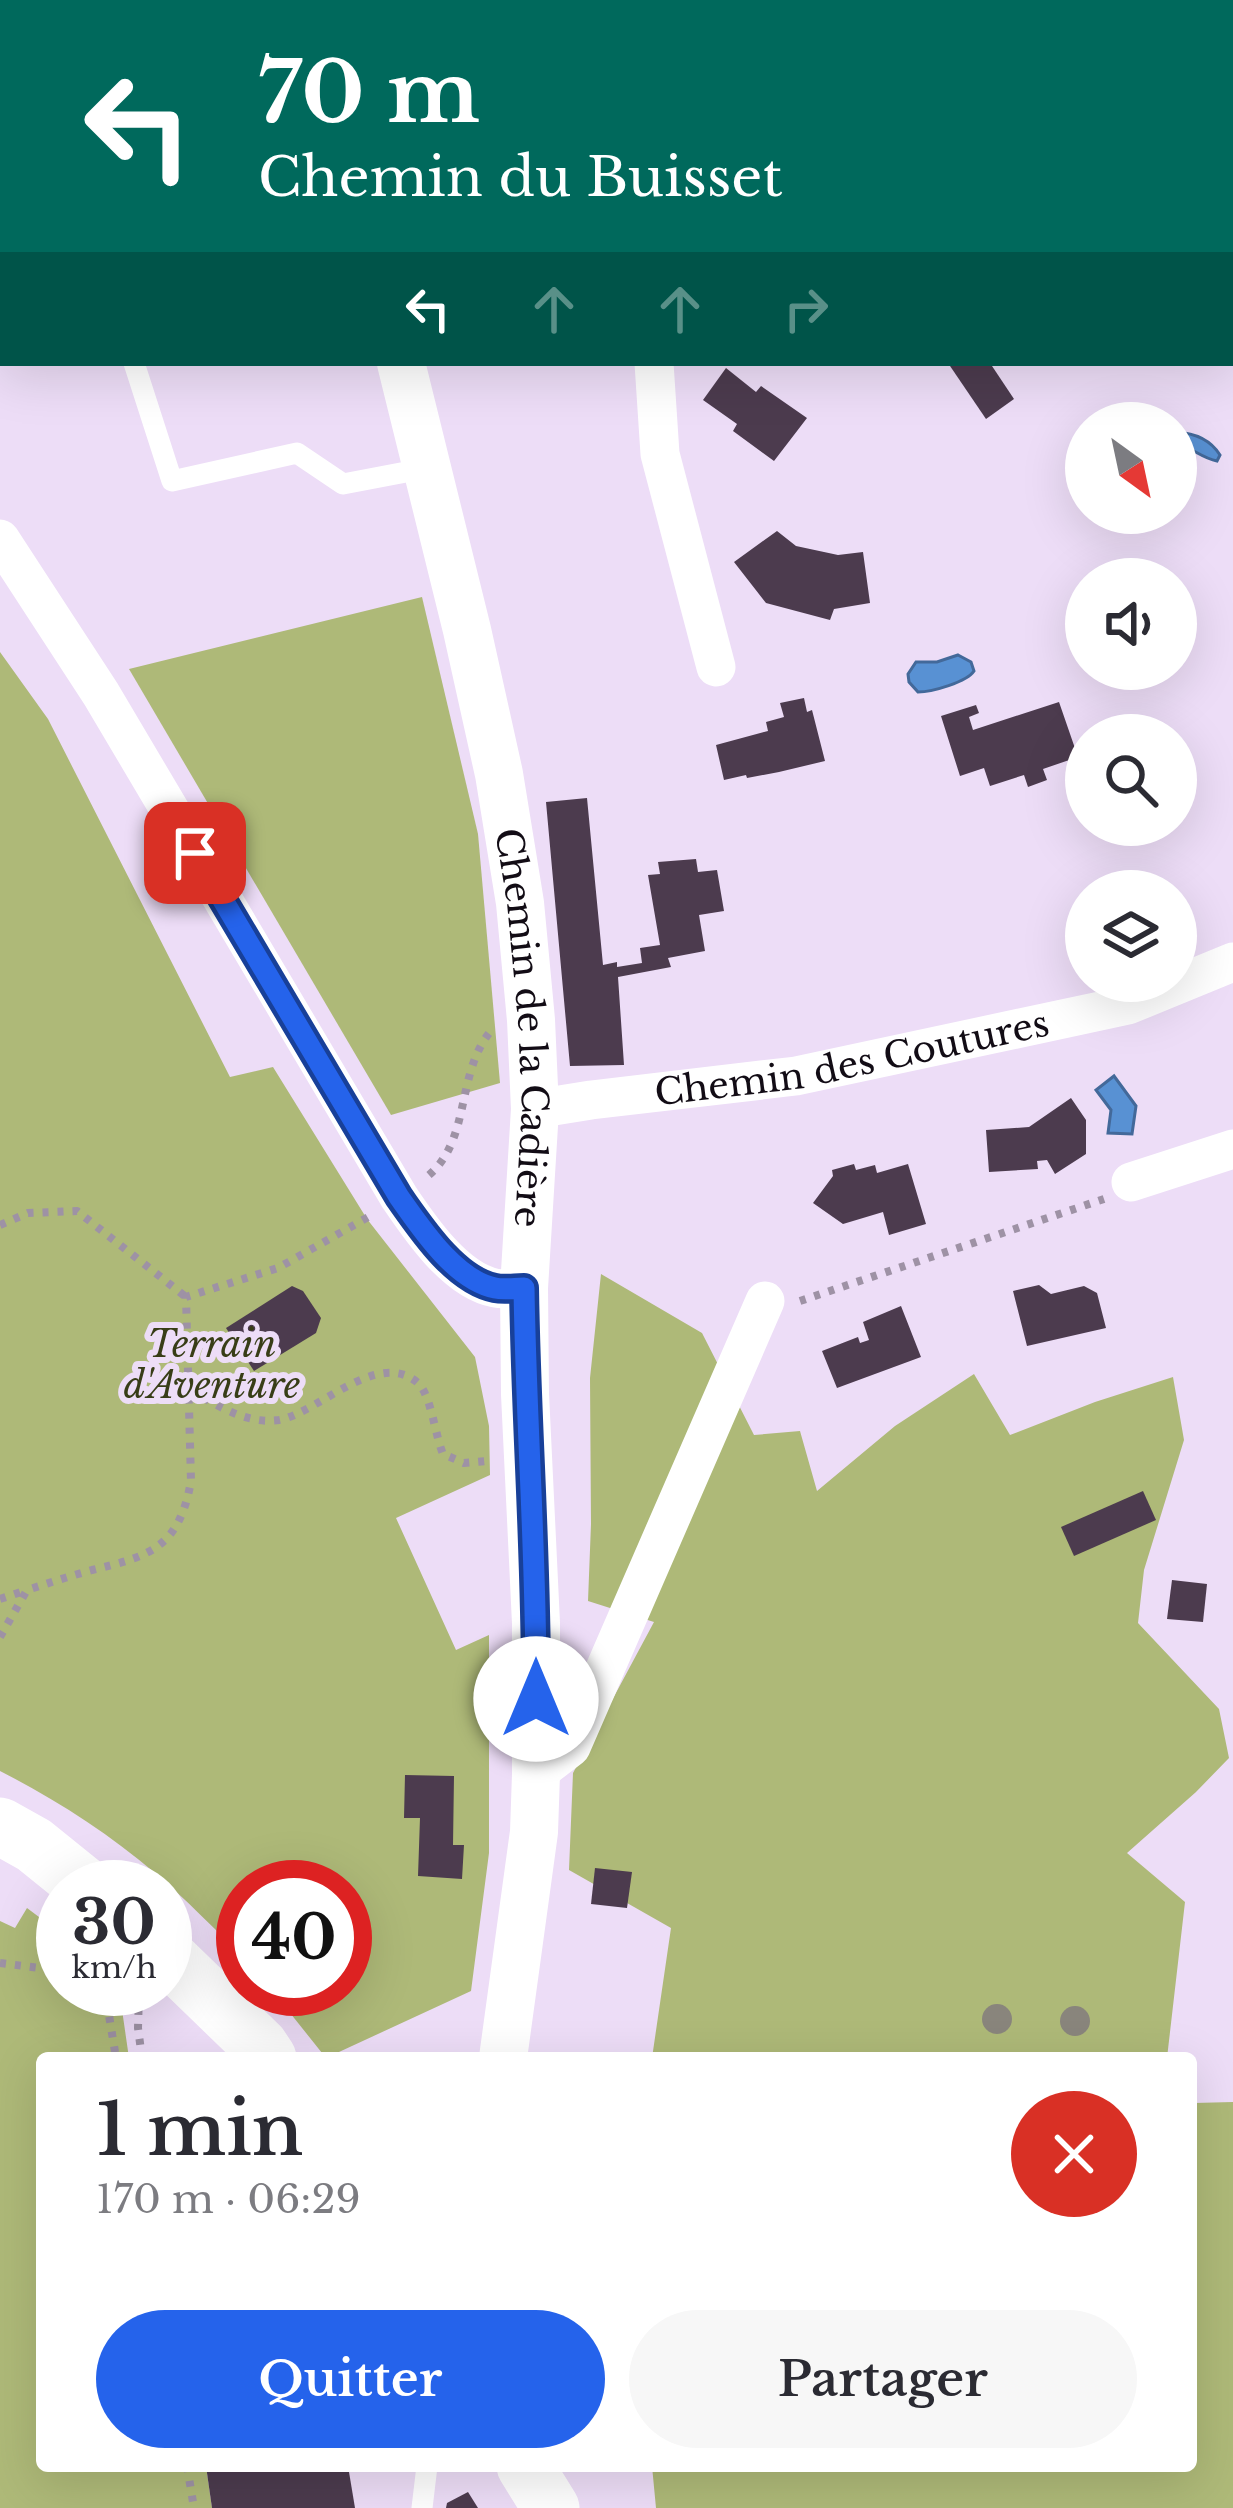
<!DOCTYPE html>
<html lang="fr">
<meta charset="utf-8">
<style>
body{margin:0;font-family:"Libre Baskerville",serif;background:#f7f7f7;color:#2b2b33;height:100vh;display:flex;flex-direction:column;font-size:45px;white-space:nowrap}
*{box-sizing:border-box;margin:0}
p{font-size:39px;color:#7c7c81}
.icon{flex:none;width:66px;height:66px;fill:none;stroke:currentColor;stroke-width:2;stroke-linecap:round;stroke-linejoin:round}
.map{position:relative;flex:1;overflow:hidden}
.side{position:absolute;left:36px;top:2052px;width:1161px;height:420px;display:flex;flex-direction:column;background:#fff;border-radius:12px;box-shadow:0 12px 48px #0002}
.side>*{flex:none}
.hud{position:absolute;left:0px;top:0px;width:1233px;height:366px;box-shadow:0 12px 48px #0002;background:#00695c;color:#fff;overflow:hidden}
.needle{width:78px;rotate:147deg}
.controls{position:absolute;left:1065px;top:402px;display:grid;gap:24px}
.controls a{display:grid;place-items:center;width:132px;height:132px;border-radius:50%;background:#fff;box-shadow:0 12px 48px #0002;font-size:60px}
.speed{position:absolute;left:36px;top:1860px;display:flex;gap:24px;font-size:60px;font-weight:700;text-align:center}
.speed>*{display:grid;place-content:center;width:156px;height:156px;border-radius:50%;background:#fff;box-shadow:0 12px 48px #0002;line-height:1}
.speed small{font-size:30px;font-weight:400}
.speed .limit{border:18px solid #d22;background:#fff;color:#111}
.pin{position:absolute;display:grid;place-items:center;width:102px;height:102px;color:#fff;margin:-51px;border-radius:24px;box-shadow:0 6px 18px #0006}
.me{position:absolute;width:132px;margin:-66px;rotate:0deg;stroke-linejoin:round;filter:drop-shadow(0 0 9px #0008)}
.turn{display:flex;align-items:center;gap:42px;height:252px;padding:0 60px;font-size:54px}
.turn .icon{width:156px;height:156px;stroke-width:2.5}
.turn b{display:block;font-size:84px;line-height:102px}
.lanes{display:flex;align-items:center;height:114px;padding:0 60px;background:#0003;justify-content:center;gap:60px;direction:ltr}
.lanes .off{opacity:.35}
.round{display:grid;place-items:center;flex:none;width:126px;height:126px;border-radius:63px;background:#f7f7f7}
.summary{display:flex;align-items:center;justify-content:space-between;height:204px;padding:0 60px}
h1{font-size:72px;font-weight:600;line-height:90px}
.cta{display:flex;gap:24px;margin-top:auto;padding:24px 60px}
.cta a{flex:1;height:138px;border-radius:72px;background:#2563eb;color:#fff;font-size:48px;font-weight:600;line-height:138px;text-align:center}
.cta a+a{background:#f7f7f7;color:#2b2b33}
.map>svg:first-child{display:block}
.green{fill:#aeb978}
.water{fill:#5891d3;stroke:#43699a;stroke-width:3}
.building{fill:#4c3b4e}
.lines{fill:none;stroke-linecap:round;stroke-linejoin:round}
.path{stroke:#9e92a5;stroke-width:8;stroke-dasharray:6 9;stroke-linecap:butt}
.service{stroke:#fff;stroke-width:21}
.minor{stroke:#fff;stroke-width:39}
.tertiary{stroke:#fff;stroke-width:48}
.secondary{stroke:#fff;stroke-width:57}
.tree{fill:#89857c}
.route-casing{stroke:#184099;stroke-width:30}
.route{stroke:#2563eb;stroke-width:21}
.labels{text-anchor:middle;stroke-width:12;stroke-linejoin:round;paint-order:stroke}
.street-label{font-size:36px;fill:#120c15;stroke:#edddf7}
.park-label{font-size:36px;font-style:italic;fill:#383d17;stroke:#edddf7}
</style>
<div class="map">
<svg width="1233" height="2508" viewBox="0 0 1233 2508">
<rect width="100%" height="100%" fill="#edddf7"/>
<g class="green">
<polygon points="422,597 478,834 500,1083 391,1115 129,669"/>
<path d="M0 652 48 719 230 1077 273 1067 367 1219 475 1357 489 1426 490 1475 396 1518 456 1650 489 1635V1853L471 1991 326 2058 271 1989H345V1887H243V1956C214 1929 186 1899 155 1873 108 1833 55 1799 0 1771Z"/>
<polygon points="601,1274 702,1333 754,1435 800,1431 817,1491 895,1426 974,1374 1010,1435 1095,1402 1173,1377 1184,1440 1144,1570 1138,1623 1219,1709 1229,1758 1196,1792 1127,1853 1185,1902 1167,2058 652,2058 671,1928 569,1870 573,1773 654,1622 588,1601 591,1524 590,1378"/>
<polygon points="27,1908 63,1935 63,1989 116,1989 120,1996 129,2058 42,2058 42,2466 206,2466 212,2508 0,2508 0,1921 15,1928"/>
<polygon points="1233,2102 1233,2508 656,2508 652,2466 1191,2466 1191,2107 1194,2103"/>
</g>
<g class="water">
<path d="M1176 432C1194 433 1210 439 1220 455L1217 461C1201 458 1192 447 1176 444Z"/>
<path d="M958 655 971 662 974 671C967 682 932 692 918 692L909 682 908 674 916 662H937Z"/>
<polygon points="1114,1076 1136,1106 1132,1134 1108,1133 1111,1110 1096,1090"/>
</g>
<g class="building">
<polygon points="948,363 990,363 1014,399 986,419"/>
<polygon points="726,368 756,392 761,386 807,418 774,461 733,431 737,424 703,400"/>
<polygon points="777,531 796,546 838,555 863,552 870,603 834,609 830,620 766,603 734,562"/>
<polygon points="804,698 807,712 812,710 825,761 779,772 747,778 746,775 724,780 716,745 768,731 766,722 784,717 780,703"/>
<polygon points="1059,702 1078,757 1043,769 1047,780 1028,787 1024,775 990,786 984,768 960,776 941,716 976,705 979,713 969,717 973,730"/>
<polygon points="587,798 603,965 617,962 617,967 642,963 640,948 660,945 648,875 660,874 658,862 696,859 698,872 717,870 724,911 699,915 705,951 668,958 671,967 618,977 624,1065 570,1066 546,802"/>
<polygon points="1071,1098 1086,1120 1086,1154 1055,1174 1047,1160 1037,1161 1038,1169 989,1172 986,1130 1029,1127"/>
<polygon points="854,1164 856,1170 875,1165 877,1173 908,1164 926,1224 889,1235 883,1212 843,1224 813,1203 833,1176 832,1170"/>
<polygon points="1039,1285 1051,1294 1084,1286 1097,1293 1106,1328 1027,1346 1013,1291"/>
<polygon points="292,1286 303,1291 321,1318 316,1333 254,1371 226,1328"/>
<polygon points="901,1306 921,1357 837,1388 822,1351 858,1337 860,1343 869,1340 863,1322"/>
<polygon points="1143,1491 1156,1520 1074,1556 1061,1527"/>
<polygon points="1172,1580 1207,1584 1203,1622 1167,1619"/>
<polygon points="405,1775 454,1776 453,1845 464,1845 462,1879 418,1876 420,1818 404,1818"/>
<polygon points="595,1868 632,1872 627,1908 591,1904"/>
<polygon points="206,2466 348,2466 355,2508 212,2508"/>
<polygon points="468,2492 478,2508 446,2508 447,2503"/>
</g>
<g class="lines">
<g class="path">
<path d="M429 1175C471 1139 456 1074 490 1032"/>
<polyline points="0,1225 28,1213 77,1211 186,1297"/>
<polyline points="800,1301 1104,1199"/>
<path d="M191 1390C216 1405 247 1425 279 1420 318 1413 378 1348 418 1383 431 1395 435 1435 443 1454L464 1463 487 1461"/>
<polyline points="0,1599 27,1590"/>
<path d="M0 1637 27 1590C49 1583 70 1576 92 1570 150 1556 179 1548 191 1481L186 1297 278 1268 370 1216"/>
<polyline points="0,1963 63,1971"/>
<polyline points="100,1989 106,1997 116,2058"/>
<polyline points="139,1994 138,2028 142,2058"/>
<polyline points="187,2466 194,2508"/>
</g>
<g class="service">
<polyline points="217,0 218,3"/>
<polyline points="134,363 172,481 297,453 343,484 427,468"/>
<polyline points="422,2508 427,2466"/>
</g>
<g class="minor">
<polyline points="865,0 867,3"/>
<polyline points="796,3 805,0"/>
<polyline points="654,363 660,454 716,667"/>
<path d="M0 539 101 694 399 1197C420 1228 455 1280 495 1288 504 1290 515 1288 524 1288"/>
<path id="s1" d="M535 1109 591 1100 796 1076 1128 1005 1233 962"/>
<polyline points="1131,1182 1233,1149"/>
<polyline points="536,1774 571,1747 765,1301"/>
</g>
<g class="tertiary">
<polyline points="310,0 311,3"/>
<path id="s2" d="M401 363 467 630 499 774 520 903 531 1020 535 1109 524 1288 525 1394 536 1623V1774L534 1832 503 2058"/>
</g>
<g class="secondary">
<polyline points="0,1826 34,1845 86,1887"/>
<polyline points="165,1954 260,2046 268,2058"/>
<polyline points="525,2466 551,2508"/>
</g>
</g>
<g class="tree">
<circle cx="997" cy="2019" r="15"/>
<circle cx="1075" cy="2021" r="15"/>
</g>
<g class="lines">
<defs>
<path id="route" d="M195 853 399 1197C421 1228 455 1280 495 1288 504 1290 515 1288 524 1288 526 1425 537 1562 536 1699"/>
</defs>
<use href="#route" class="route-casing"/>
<use href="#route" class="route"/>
</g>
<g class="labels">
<g class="street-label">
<text dy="13" stroke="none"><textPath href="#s2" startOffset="678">Chemin de la Cadière</textPath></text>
<text dy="13" stroke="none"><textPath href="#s1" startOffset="321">Chemin des Coutures</textPath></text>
</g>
<g class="park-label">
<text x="212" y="1357">Terrain<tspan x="212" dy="41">d'Aventure</tspan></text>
</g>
</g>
</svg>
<div class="controls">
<a><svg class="needle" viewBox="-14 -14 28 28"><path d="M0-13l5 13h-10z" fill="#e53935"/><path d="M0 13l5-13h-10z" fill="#7c7c81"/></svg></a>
<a><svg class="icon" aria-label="sound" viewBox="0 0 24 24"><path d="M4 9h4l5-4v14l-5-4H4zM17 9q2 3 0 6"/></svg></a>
<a><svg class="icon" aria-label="search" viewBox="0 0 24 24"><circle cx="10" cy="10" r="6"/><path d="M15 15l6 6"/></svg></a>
<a><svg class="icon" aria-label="layers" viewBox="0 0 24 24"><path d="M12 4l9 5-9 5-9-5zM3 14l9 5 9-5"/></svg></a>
</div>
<div class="speed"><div>30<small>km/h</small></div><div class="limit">40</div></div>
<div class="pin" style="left:195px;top:853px;background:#d93025"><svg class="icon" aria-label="arrive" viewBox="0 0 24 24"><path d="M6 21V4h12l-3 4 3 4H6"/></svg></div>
<svg class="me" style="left:536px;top:1699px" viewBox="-20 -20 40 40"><circle r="19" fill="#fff"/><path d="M0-13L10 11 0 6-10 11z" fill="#2563eb"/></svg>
<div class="hud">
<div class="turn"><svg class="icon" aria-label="left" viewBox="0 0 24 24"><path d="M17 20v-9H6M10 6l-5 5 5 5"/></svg><div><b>70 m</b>Chemin du Buisset</div></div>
<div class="lanes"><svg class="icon" aria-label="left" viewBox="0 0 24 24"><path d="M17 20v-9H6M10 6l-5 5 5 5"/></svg><svg class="icon off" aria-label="ahead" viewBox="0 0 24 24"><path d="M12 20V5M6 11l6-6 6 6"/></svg><svg class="icon off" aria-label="ahead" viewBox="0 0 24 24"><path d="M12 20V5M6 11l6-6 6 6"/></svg><svg class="icon off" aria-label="right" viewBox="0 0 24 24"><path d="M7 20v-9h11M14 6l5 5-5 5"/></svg></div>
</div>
<section class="side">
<div class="summary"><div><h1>1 min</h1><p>170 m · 06:29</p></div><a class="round" style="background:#d93025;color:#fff"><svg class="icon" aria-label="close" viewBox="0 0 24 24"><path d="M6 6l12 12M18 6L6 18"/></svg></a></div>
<div class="cta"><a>Quitter</a><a>Partager</a></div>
</section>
</div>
